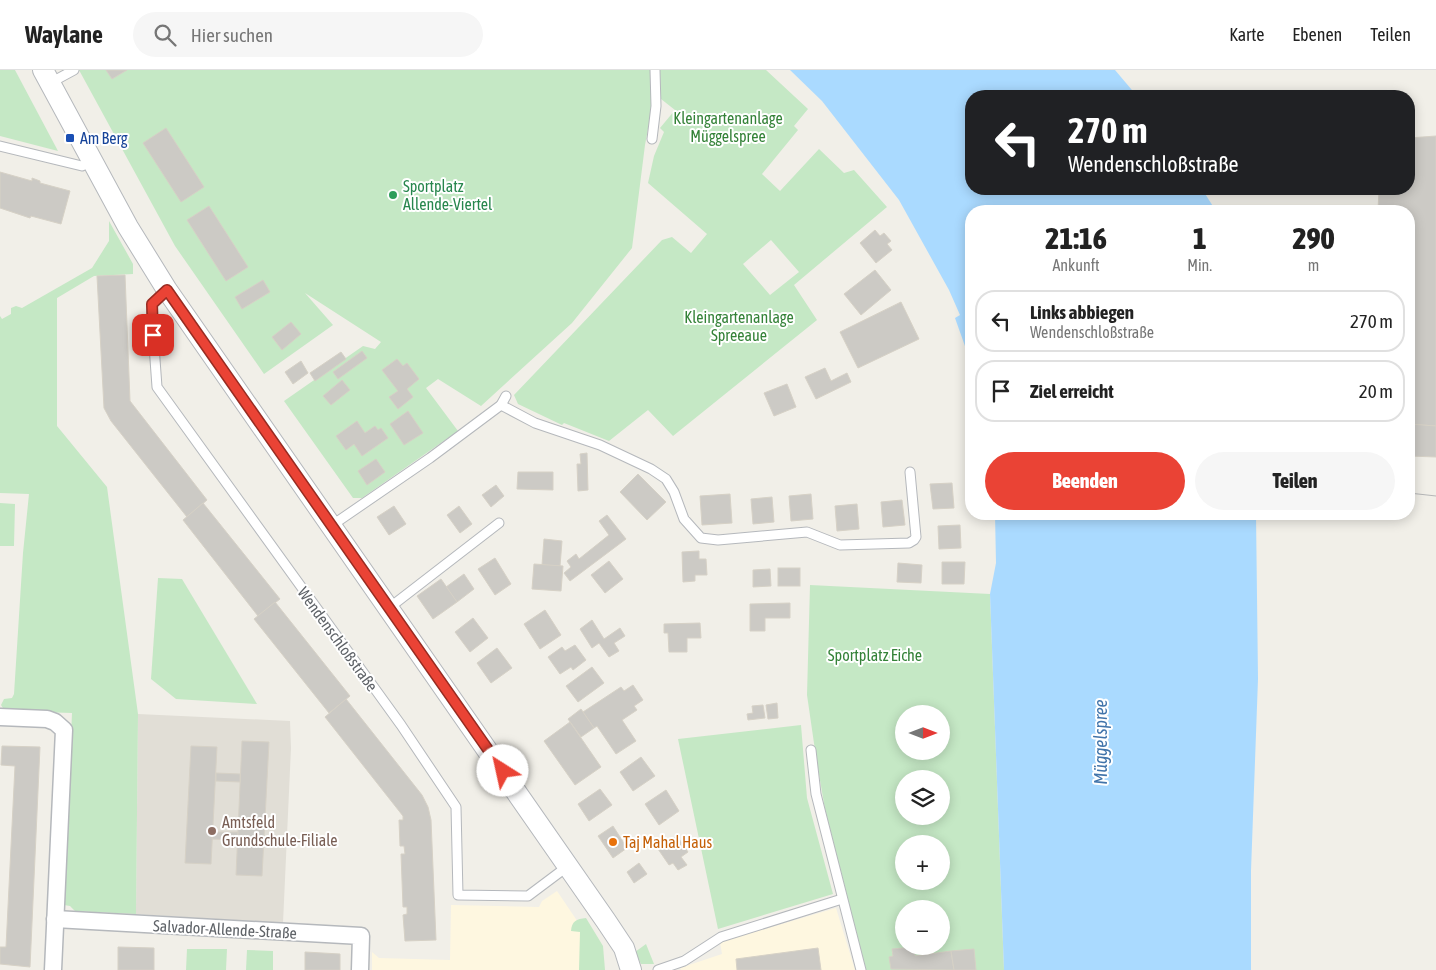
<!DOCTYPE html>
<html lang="de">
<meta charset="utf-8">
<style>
body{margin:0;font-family:"Asap Condensed",sans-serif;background:#f6f6f6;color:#222;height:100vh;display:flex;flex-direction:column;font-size:19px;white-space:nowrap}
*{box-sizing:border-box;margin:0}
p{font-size:16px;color:#767676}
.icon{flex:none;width:28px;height:28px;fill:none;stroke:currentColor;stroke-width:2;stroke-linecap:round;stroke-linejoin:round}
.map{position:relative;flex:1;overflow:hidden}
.drawer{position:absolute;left:965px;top:135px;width:450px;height:315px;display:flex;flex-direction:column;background:#fff;border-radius:20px;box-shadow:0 2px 12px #0003}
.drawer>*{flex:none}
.hud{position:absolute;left:965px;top:20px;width:450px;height:105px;border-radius:20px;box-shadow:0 2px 12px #0003;background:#202124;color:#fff;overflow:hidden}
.needle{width:32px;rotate:90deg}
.tools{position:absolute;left:895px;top:635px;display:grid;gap:10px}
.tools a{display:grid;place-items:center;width:55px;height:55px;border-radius:50%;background:#fff;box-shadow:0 2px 12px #0003;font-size:25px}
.pin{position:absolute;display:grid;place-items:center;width:42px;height:42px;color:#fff;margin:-21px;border-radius:10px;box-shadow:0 2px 8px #0006}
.me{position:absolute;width:55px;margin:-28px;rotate:325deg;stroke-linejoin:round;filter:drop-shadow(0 0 4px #0008)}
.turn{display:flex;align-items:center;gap:18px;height:105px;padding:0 20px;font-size:22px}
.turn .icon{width:65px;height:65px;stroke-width:2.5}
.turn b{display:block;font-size:35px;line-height:42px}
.eta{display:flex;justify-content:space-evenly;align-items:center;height:85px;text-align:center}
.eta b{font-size:30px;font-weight:800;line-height:35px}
.button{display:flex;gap:10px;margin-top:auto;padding:10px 20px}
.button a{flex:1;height:58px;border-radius:30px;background:#ea4335;color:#fff;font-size:20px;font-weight:800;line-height:58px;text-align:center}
.button a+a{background:#f6f6f6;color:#222}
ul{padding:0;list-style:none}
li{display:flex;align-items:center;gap:15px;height:62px;margin:0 10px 8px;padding:0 10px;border:2px solid #e0e0e0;border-radius:20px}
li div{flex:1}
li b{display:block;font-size:19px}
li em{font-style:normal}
header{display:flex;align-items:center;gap:30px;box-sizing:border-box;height:70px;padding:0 25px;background:#fff;border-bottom:1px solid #e0e0e0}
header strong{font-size:24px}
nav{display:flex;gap:28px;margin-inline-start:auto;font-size:18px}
.search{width:350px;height:45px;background:#f6f6f6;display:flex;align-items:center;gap:12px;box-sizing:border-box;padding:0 18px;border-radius:28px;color:#767676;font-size:19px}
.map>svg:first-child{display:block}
.commercial{fill:#fef7e0}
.education{fill:#e1ded6}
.green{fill:#c5e8c5;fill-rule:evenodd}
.water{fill:#aadaff}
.building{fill:#cccac5;stroke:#d6d1c6}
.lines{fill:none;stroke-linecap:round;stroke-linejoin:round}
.service-casing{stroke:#b5b8bc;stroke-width:11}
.minor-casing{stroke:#b5b8bc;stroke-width:19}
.tertiary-casing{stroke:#b5b8bc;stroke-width:22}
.service{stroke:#fff;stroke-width:9}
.minor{stroke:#fff;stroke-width:16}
.tertiary{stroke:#fff;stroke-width:20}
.tram{stroke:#b6b7b8;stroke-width:1}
.route-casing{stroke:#982c22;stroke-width:12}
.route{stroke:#ea4335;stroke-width:9}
.transit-dot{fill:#1a4fb4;stroke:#fff;stroke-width:2}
.leisure-dot{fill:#2e9e5b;stroke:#fff;stroke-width:2}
.education-dot{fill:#8d6e63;stroke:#fff;stroke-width:2}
.food-dot{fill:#e8710a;stroke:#fff;stroke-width:2}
.labels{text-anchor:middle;stroke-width:4;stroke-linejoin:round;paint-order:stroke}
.park-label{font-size:16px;fill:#348238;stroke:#fff}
.transit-label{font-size:16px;fill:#164399;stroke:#fff;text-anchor:start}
.leisure-label{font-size:16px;fill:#27864d;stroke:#fff;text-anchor:start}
.street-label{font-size:16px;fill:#5f6368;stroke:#fff}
.education-label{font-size:16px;fill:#785e54;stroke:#fff;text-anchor:start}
.food-label{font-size:16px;fill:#c56008;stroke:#fff;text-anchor:start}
.water-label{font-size:18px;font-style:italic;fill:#4174aa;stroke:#fff}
</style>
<header>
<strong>Waylane</strong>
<div class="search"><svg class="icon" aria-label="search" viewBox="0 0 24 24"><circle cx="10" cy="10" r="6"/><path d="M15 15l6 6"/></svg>Hier suchen</div>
<nav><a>Karte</a><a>Ebenen</a><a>Teilen</a></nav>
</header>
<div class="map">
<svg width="1436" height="900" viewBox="0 0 1436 900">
<rect width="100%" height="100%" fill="#f1efe8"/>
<g class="commercial">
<polygon points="557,821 584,861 593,900 372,900 372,882 379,888 450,890 451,835 539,837 542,831"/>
<polygon points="836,838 855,900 681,900 680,898 722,884 720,872"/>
</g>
<polygon class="education" points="138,644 290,651 291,678 283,853 136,844"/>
<g class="green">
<polygon points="0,0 15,0 58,81 0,66"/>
<polygon points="79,0 651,0 652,37 645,75 632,178 572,253 481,336 438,309 426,318 458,361 362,428 353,428 284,331 363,276 375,279 381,272 305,223 333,255 264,304 175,176"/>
<path d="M660 0H766L808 39 794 56 798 60 762 104 780 121 819 79 844 103 854 100 887 137 794 215 817 250 673 366 648 340 609 371 564 353 562 355 518 334 514 325 662 170 672 167 691 183 707 164 648 113 654 86 664 62 660 58 675 40 661 29ZM771 170 799 202 770 225 743 194Z"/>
<polygon points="109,151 133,194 133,204 94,206 57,228 57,356 107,417 138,644 136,844 75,841 70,836 64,835 72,643 10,641 5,641 1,635 4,629 12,628 14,624 23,483 29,424 0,423 0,246 2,249 11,244 11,238 16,236 22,238 92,198 109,171"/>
<polygon points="0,433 15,434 14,476 0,476"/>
<polygon points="158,508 182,509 257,634 176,629 151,609"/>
<path d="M810 515 990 524 1004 900H866L825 739 816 687 807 625ZM904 644H941V681H904ZM904 709H941V746H904ZM904 774H941V811H904ZM904 839H941V876H904Z"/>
<polygon points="801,655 807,728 833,824 718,859 678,669"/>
<path d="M586 848 603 876 605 900H579L580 862 571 861C572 851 576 849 586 848Z"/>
<polygon points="646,874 654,894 641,894 635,882"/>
<polygon points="187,879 227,879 226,900 186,900"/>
<polygon points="247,880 273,881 273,900 246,900"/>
</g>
<g class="water">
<polygon points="790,0 1115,0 1137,26 971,26 971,119 1202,119 1216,141 971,141 971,293 955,248 960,245 949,220 899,130 822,31"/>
<polygon points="995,444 1256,444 1258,609 1251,801 1251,900 1004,900 990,524 996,493"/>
</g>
<g class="building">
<polygon points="106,0 127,0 112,9"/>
<polygon points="166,58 204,117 181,132 143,73"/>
<polygon points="1436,66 1436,356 1409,354 1409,141 1378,141 1379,119 1409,119 1409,68"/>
<polygon points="0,102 32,111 32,108 40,111 40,113 70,121 61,154 31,146 30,148 0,138"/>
<polygon points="209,136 248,197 226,211 187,150"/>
<polygon points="875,160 880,166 884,163 891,171 887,174 892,180 876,193 860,173"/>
<polygon points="875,200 891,220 861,245 844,224"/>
<polygon points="125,205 130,331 207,430 187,447 111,351 104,338 97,206"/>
<polygon points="263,210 270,222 242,239 235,227"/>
<polygon points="901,232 919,269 858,298 840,262"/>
<polygon points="291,252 301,264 282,280 272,267"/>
<polygon points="362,281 367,288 338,309 333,302"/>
<polygon points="341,282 346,289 315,311 310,303"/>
<polygon points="397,289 403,296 407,293 419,309 407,319 413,327 398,339 389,327 398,321 382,300"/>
<polygon points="301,291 308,303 293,314 285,302"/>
<polygon points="825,298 831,311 847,303 851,312 816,329 805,307"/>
<polygon points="342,310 350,320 331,335 323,326"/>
<polygon points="787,314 796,337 774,346 764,323"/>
<polygon points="408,341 423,363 404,375 390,354"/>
<polygon points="357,351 365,363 375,356 378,360 381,358 388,368 362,386 354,374 346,380 336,366"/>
<polygon points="1409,354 1436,356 1436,387 1409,386"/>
<polygon points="587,383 588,420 578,421 577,394 581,394 580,384"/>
<polygon points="376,389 385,402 367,415 358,401"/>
<polygon points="518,402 553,402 553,420 517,419"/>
<polygon points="638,404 666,432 647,450 620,422"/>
<polygon points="952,413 954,438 933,439 930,414"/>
<polygon points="496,415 504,426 491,437 482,425"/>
<polygon points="730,424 732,453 702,455 700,426"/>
<polygon points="811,424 813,449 791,451 789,426"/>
<polygon points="772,427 774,452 753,454 751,429"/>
<polygon points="902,430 905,455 883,457 881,432"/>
<polygon points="203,433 280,529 258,546 183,450"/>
<polygon points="857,434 859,459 837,461 835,436"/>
<polygon points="394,436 406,454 389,465 377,447"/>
<polygon points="459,436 472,454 460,463 447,445"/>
<polygon points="607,445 626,469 570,511 564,503 571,497 567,491 576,484 579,489 609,465 599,451"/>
<polygon points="960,455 961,478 939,479 938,456"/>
<polygon points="544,469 562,471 560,496 542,495"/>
<polygon points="699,481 699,489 706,489 707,505 695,505 695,511 683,512 682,482"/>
<polygon points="495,488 511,514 495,525 478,499"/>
<polygon points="609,491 623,509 605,523 591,505"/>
<polygon points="942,492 965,492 964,514 942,514"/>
<polygon points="898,493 922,495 921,513 897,512"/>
<polygon points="534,494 563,496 561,521 532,519"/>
<rect x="778" y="498" width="22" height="18"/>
<polygon points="770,499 771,516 753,517 753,500"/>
<polygon points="464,504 474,519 457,532 446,517"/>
<polygon points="441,509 457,532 433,549 417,526"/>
<polygon points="275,532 350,626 329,643 254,549"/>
<polygon points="790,533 790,548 765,548 765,561 750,561 750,534"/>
<polygon points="545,540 561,565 540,579 524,554"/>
<polygon points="473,548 488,568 470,582 455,562"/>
<polygon points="592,550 604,569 620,558 625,566 614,573 619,581 609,587 599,573 592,578 580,559"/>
<polygon points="700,553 701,568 687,568 687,582 669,582 668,563 664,563 664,554"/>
<polygon points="575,575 586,590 573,600 571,597 560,604 548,587 562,577 565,581"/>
<polygon points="497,578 512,598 491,613 477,593"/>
<polygon points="592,597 604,613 578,632 566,616"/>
<polygon points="633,615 643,630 634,636 637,640 622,650 636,671 616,684 597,656 594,658 583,642 621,617 624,621"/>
<polygon points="346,629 422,725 428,737 431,750 436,870 405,871 403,845 407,844 407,837 403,837 401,784 405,784 404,776 400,776 399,750 403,750 403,746 325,647"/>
<polygon points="777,633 778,648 768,649 766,635"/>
<polygon points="763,635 765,648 748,650 747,644 753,643 752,636"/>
<polygon points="581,639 594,658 581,667 568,649"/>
<polygon points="570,652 601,697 575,715 544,671"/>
<polygon points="242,671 269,672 262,806 236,805"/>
<polygon points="2,676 40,677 30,897 0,894 0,877 6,877 15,696 1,695"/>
<polygon points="191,676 217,677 211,794 185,793"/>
<polygon points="641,687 655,706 633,721 620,702"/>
<polygon points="216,703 240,704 240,712 216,711"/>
<polygon points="600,719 612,735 589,751 578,734"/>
<polygon points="666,720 679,741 659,755 645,734"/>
<polygon points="613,756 627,778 613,788 598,766"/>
<polygon points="213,762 238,762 237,770 212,769"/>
<polygon points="677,766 688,782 681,787 687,795 678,800 673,793 669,795 658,779"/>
<polygon points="639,793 647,804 634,813 627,802"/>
<polygon points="118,877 154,878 154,900 118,900"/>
<polygon points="914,877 915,886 951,881 954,900 891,899 889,887 893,886 892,879"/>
<polygon points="818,878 821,900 737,900 736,889"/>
<polygon points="974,879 976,900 954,900 951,881"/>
<polygon points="305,882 340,884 340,900 305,900"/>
</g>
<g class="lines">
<defs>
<g id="service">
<polyline points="50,13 74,0"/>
<polyline points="652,69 656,36 655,0"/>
<polyline points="0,76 82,96 92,91"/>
<polyline points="167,220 152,234 152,248 157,317 401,655 456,737 458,825 528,826 568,796"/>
<polyline points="501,335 535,353 600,375 651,399 666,409 674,422 684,449 701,468 718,470 807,462 840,475 909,473 914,470 916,467 910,402"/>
<polyline points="331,456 430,388 501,335 506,326"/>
<polyline points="389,538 499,453"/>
<polyline points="811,680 816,724 861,900"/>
<polyline points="658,900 684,891 721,867 842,829"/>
</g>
<g id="minor">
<polyline points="0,647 47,649 55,652 64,660 53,900"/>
<polyline points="55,849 361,866 360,900"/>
</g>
<polyline id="tertiary" points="43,0 128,157 167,220 606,851 624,878 631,900"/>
</defs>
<use href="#service" class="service-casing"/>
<use href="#minor" class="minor-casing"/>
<use href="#tertiary" class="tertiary-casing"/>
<use href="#service" class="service"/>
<use href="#minor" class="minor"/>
<use href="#tertiary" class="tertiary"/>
<polyline class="tram" points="1409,423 1436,426"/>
</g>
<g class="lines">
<defs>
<polyline id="route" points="153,265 152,234 167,220 503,701"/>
</defs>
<use href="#route" class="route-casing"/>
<use href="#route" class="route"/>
</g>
<rect class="transit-dot" x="65" y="63" width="10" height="10" rx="2.5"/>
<circle class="leisure-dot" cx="393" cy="125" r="5"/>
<circle class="education-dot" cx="212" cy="761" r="5"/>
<circle class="food-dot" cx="613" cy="772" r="5"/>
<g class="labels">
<g class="park-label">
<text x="728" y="54">Kleingartenanlage<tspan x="728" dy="18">Müggelspree</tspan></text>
<text x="739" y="253">Kleingartenanlage<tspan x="739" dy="18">Spreeaue</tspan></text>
<text x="875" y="591">Sportplatz Eiche</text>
</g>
<g class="transit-label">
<text x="80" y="74">Am Berg</text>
</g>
<g class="leisure-label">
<text x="403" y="122">Sportplatz<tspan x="403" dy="18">Allende-Viertel</tspan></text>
</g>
<g class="street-label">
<text transform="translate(338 569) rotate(54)" y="6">Wendenschloßstraße</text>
<text transform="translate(225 859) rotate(3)" y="6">Salvador-Allende-Straße</text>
</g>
<g class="education-label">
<text x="222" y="758">Amtsfeld<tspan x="222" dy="18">Grundschule-Filiale</tspan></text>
</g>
<g class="food-label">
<text x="623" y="778">Taj Mahal Haus</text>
</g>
<g class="water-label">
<text transform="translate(1101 672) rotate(-90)" y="6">Müggelspree</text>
</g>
</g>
</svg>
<div class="tools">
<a><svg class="needle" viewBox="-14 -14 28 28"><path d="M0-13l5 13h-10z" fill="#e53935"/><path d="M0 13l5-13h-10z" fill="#767676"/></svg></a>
<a><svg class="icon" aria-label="layers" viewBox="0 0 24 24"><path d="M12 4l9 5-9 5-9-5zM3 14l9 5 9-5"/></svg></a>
<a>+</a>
<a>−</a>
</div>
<div class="pin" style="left:153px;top:265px;background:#d93025"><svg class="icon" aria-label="arrive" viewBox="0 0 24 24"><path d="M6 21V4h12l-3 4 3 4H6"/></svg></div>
<svg class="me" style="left:503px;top:701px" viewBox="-20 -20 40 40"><circle r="19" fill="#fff"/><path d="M0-13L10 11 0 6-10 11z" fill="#ea4335"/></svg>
<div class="hud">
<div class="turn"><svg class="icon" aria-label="left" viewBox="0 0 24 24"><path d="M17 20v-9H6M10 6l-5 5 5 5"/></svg><div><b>270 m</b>Wendenschloßstraße</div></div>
</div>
<section class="drawer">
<div class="eta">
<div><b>21:16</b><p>Ankunft</p></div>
<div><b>1</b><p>Min.</p></div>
<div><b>290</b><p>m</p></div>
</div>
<ul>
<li><svg class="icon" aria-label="left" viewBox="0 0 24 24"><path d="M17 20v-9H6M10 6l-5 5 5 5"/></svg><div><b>Links abbiegen</b><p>Wendenschloßstraße</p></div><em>270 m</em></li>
<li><svg class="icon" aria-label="arrive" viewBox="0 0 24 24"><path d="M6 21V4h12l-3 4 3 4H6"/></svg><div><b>Ziel erreicht</b></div><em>20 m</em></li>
</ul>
<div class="button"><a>Beenden</a><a>Teilen</a></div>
</section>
</div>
